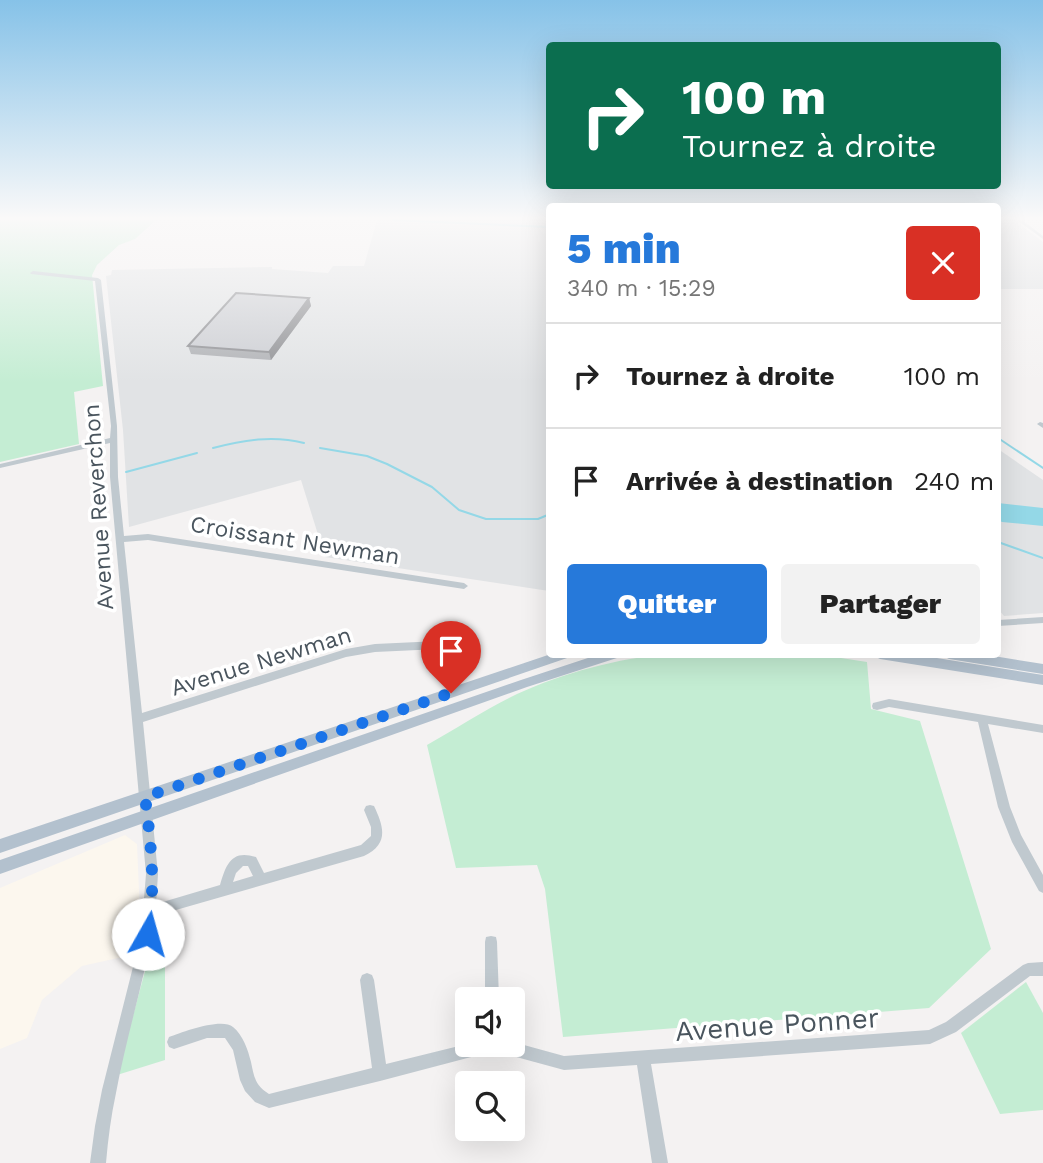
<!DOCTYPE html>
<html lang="fr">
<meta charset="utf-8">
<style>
body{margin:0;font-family:"Work Sans",sans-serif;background:#f2f2f2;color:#222;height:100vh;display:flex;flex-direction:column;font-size:26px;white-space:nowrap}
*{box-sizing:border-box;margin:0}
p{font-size:23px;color:#767676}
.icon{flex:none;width:38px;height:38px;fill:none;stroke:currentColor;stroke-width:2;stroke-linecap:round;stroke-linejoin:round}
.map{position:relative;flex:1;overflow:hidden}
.sheet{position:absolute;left:546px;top:203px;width:455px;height:455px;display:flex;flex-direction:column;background:#fff;border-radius:7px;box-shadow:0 7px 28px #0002}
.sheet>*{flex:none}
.banner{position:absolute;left:546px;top:42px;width:455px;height:147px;border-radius:7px;box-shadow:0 7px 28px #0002;background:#0b6e4f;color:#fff;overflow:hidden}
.fabs{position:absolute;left:455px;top:987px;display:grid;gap:14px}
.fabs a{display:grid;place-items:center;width:70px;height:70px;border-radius:7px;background:#fff;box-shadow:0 7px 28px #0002;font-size:35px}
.pin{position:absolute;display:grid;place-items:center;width:60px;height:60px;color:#fff;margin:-72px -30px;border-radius:50% 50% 50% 0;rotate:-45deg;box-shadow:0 0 7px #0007}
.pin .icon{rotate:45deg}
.me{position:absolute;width:77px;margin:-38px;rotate:7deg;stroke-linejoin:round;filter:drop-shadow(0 0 5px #0008)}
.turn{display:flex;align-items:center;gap:24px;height:147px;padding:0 21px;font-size:32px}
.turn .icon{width:91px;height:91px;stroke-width:2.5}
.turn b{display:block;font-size:49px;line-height:60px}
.round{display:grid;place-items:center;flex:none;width:74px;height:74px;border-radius:7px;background:#f2f2f2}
.overview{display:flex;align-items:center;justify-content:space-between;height:119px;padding:0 21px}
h1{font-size:42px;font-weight:800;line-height:52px;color:#2679da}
.button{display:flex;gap:14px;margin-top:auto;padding:14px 21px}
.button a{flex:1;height:80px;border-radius:7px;background:#2679da;color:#fff;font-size:28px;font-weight:800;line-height:80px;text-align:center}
.button a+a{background:#f2f2f2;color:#222}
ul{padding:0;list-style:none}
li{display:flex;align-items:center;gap:21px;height:105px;padding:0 21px;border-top:2px solid #e0e0e0}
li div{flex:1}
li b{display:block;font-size:26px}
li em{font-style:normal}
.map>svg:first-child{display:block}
.commercial{fill:#fcf7ee}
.airport{fill:#e1e3e5}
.green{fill:#c4edd3}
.water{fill:#94d8e7}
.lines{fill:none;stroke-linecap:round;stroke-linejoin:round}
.stream{stroke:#94d8e7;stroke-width:2}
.minor{fill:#c0c9cf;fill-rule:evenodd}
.major{fill:#b3c1ce;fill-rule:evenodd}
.wall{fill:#afb1b5}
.shaded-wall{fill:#8f9094}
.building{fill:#ccced3;stroke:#8f9094;stroke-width:2}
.route{stroke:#1a73e8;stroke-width:12;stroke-dasharray:0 21.6}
.labels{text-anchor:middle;stroke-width:7;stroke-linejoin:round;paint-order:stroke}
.street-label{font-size:23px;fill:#4a555e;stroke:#fff}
.near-street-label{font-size:28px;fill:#4a555e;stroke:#fff}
</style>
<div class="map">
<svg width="1043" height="1163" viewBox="0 0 1043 1163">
<rect width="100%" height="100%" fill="#f4f2f2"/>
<polygon class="commercial" points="125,835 137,844 140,915 136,954 82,966 42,1000 27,1038 0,1049 0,888"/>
<g class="airport">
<polygon points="377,220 549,220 549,591 325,557 301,480 129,527 123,430 106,276 111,275 112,270 272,267 272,269 328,273 333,266 364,266"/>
<polygon points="998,220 1014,220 1043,242 1043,289 998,289"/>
<polygon points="998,449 1043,480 1043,613 1004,616 998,609"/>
</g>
<g class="green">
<polygon points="0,220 156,220 135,239 119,245 97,265 92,275 103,386 74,392 79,444 0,462"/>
<path d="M669 654H815L867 662 871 709 920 721 991 949 929 1008 563 1037 545 889 537 865 456 868 427 745C457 728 486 709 517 694 563 673 618 658 669 654Z"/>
<polygon points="165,916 165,1060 117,1075 158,923"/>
<polygon points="1026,982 1043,1013 1043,1110 1000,1114 961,1033"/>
</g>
<polygon class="water" points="998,503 1043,508 1043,526 1002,522 998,520"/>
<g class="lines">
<g class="stream">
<polyline points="393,220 550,227"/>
<polyline points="998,438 1043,468"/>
<path d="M213 448C243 440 273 435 304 443"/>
<polyline points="320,448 367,456 387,464 432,487 459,510 486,519 538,519 550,514"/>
<polyline points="126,472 197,453"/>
<polyline points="998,542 1043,558"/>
</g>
<g class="minor">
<polygon points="1017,220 1022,220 1043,236 1043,239"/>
<path d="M33 271 98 278 101 280 117 426 118 477 124 536 148 534 464 583 468 586 464 589 148 540 124 542 142 713 346 649 375 644 439 641 442 642 444 645 442 648 439 649 375 652 346 657 143 722 158 874 156 904 220 885C226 865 231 849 256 857L264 873 361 845 371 836V827L364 810 366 806 370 805 374 806C384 827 389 844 364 856L155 916C146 976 127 1033 116 1093 111 1116 108 1139 106 1163H90L95 1126 102 1090 138 947 143 911 146 874 110 477V443L0 468V464L110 438 111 426 95 281 31 274 30 273ZM243 866H248L253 876 233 882 236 873Z"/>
<polygon points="1040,422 1043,423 1043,428 1037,424"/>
<polygon points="1043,617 1043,623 998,626 998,620"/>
<polygon points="889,699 1043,725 1043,733 988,724 1010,807 1021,835 1043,875 1043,893 1039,891 1012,842 998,807 978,722 889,707 877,710 873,709 872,706 873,703"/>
<polygon points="491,936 496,937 497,942 499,999 485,999 485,942 486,937"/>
<path d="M1043 962V976H1030L956 1032 930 1044 651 1064 668 1163H652L637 1065 564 1070 494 1051 380 1081 269 1108 255 1102 245 1091 240 1080 233 1050 225 1038H207L174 1049 169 1047 167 1042 169 1037C182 1032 222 1017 233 1027 243 1035 248 1050 251 1062 254 1076 255 1086 269 1094L372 1068 360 980 362 975 367 973 372 975 374 980 386 1064 467 1044 513 1045V1042L564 1056 929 1030 946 1022 1023 965 1028 963Z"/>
</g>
<g class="major">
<polygon points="551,654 571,654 570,657 0,853 0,839"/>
<polygon points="600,654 621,654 620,657 527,687 0,874 0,860 521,680"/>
<polygon points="875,654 912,654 1043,675 1043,685 880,659 876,657"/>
<polygon points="944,654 981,654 1043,664 1043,674 949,659 945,657"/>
</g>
</g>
<polygon class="wall" points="309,298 311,306 271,360 191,354 188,346"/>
<polygon class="shaded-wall" points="309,298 311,306 271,360 269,352"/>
<polygon class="building" points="236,293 309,298 269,352 188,346"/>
<linearGradient id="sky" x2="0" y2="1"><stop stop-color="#86c2e8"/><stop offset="0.57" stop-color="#faf9f9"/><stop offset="1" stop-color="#faf9f9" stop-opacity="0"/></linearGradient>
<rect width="1043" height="383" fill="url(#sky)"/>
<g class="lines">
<path class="route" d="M148 934C156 889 151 842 145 797L451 693"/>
</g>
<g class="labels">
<g class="street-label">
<text transform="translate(98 507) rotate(-94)" y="8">Avenue Reverchon</text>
<text transform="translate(295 540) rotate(9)" y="8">Croissant Newman</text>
<text transform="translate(261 661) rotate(-17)" y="8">Avenue Newman</text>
</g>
<g class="near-street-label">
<text transform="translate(777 1024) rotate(-4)" y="10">Avenue Ponner</text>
</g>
</g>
</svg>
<div class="fabs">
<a><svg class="icon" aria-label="sound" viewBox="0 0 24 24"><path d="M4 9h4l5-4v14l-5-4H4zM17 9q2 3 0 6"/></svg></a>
<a><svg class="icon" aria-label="search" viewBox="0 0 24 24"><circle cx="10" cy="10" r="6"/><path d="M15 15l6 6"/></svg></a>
</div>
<div class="pin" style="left:451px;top:693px;background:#d93025"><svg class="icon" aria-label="arrive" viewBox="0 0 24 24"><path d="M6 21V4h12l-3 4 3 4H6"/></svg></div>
<svg class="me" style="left:148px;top:934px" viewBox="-20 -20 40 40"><circle r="19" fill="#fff"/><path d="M0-13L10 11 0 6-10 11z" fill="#1a73e8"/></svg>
<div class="banner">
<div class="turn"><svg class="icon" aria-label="right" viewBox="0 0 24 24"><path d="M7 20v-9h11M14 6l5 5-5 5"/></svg><div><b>100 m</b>Tournez à droite</div></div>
</div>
<section class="sheet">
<div class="overview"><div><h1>5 min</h1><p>340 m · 15:29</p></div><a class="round" style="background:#d93025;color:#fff"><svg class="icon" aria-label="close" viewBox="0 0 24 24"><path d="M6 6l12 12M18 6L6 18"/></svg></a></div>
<ul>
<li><svg class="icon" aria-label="right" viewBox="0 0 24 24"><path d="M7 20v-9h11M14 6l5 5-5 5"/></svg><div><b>Tournez à droite</b></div><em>100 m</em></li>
<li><svg class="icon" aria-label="arrive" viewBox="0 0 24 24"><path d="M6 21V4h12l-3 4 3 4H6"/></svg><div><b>Arrivée à destination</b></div><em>240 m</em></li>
</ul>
<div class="button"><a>Quitter</a><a>Partager</a></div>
</section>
</div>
